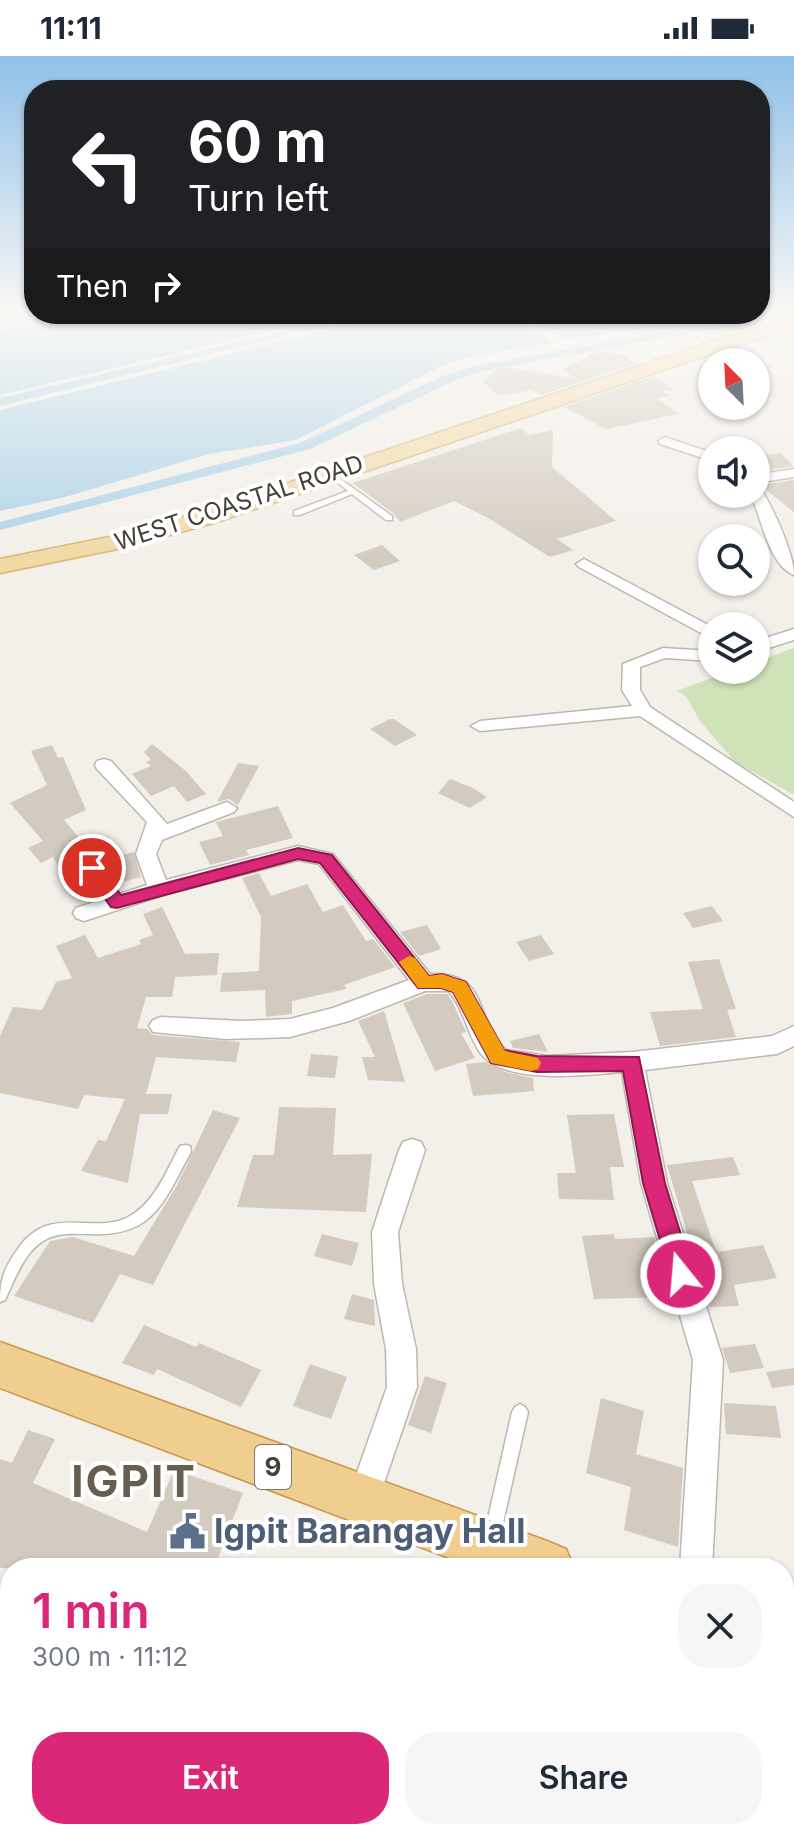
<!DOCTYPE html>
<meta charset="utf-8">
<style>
body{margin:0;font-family:Inter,sans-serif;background:#f6f6f7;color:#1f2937;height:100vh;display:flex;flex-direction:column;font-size:30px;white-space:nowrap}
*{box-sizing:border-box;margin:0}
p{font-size:26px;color:#747a83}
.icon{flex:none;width:44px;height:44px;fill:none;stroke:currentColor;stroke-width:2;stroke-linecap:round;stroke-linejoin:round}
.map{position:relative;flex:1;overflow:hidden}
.details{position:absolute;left:0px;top:1502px;width:794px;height:282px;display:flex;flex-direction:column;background:#fff;border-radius:32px 32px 0 0;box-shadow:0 2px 6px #0004}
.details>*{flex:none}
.hud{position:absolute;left:24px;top:24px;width:746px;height:244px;border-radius:32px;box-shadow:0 2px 6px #0004;background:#202124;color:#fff;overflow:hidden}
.needle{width:52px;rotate:336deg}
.tools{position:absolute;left:698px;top:292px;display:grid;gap:16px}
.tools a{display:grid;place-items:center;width:72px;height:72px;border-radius:50%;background:#fff;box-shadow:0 2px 6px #0004;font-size:40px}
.pin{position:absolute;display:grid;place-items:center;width:68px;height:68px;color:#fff;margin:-34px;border:4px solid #fff;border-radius:50%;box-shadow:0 2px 8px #0007}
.me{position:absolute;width:88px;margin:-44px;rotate:343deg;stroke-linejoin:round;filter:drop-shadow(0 0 6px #0008)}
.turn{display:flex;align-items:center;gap:28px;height:168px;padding:0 32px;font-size:36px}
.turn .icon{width:104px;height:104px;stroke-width:2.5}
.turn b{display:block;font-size:56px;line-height:68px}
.then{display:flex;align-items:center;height:76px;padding:0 32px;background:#0003;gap:16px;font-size:30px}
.round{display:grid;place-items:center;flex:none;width:84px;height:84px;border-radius:32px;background:#f6f6f7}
.overview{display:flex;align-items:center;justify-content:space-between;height:136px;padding:0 32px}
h1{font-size:48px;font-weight:600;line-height:60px;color:#db2777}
.button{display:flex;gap:16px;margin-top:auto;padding:16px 32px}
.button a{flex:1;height:92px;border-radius:32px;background:#db2777;color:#fff;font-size:32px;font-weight:600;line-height:92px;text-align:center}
.button a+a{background:#f6f6f7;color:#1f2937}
.status{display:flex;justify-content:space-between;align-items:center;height:56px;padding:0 40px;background:#fff;direction:ltr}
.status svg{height:22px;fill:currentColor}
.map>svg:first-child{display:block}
.green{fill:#d0e2b7}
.water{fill:#add2e8}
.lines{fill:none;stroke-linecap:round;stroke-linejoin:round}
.canal{fill:#add2e8;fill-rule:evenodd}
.building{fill:#d3cbc0}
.service-casing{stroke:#bdb7ad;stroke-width:3}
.minor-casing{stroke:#bdb7ad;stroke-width:3}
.primary-casing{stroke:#d5b575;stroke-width:3}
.trunk-casing{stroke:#ca974c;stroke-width:3}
.service{fill:#fff;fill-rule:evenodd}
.minor{fill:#fff;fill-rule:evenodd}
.primary{fill:#f2d9a3;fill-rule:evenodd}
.trunk{fill:#efce8f;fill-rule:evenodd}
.route{fill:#db2777;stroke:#8e194d;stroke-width:2}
.slow{fill:#f59e0b}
.labels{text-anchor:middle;stroke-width:8;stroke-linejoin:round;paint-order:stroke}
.far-street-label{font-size:24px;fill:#454039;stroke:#fff}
.shield{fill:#fff;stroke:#7d7974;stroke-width:2}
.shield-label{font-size:26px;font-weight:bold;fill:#454039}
.near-service-label{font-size:34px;font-weight:bold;fill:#4e5e75;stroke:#fff;text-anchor:start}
.near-district-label{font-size:44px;font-weight:bold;letter-spacing:2px;fill:#675d51;stroke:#fff}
</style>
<div class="status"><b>11:11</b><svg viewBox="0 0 49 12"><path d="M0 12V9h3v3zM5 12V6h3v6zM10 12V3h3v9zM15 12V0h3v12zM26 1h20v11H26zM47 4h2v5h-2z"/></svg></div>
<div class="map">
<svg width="794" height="1783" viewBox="0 0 794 1783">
<rect width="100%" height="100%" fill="#f3efe9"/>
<polygon class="green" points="794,592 794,739 735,706 700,665 686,640 677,635 733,614 756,614 756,606"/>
<g class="water">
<polygon points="73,259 339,259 0,339 0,275"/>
<polygon points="389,259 502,259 556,286 465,302 439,311 296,384 209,398 65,441 0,455 0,354"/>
<polygon points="518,259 720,259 720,261 566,284"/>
</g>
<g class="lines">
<g class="canal">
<polygon points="32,259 51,259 0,271 0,265"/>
<polygon points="353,259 370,259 0,350 0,342"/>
<polygon points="734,259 744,259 741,268 483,315 451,326 310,393 0,474 0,466 300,387 443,320 477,309 732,264"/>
</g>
</g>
<g class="building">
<polygon points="598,295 621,298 635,308 541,339 531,334 499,340 483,326 500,310 577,323 562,314"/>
<polygon points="654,320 673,334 662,335 669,340 656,342 679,358 606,373 564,351"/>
<polygon points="521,372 529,379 553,374 552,411 616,465 557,483 573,494 550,501 488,462 454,445 400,466 394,458 353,427"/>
<polygon points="756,388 768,399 780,397 794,410 756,416"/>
<polygon points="794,424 794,456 760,429"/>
<polygon points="382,489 400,505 374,514 354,499"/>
<polygon points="390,663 394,663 417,679 395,690 370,673"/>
<polygon points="152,688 186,715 206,738 187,746 174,730 151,740 132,718 151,710 146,706 151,704 144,696"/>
<polygon points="52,689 58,702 63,701 86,754 64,764 86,790 108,781 119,796 61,816 53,801 41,807 28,792 43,785 10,747 47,729 31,695"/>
<polygon points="238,707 259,710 238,749 229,743 217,746"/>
<polygon points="450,723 473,732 487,741 470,752 438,737"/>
<polygon points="278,750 293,782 246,794 249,799 210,809 199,786 223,780 216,766"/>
<polygon points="134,796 141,821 123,826 114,801"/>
<polygon points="259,817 271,840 307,828 323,856 343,849 366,885 373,883 395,911 344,929 346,933 292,945 292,958 266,961 265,934 220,936 222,917 259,915 261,861 242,822"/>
<polygon points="712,850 723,865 693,872 683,857"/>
<polygon points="162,851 185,898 219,897 217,919 175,921 172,941 146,941 137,972 147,973 153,979 240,986 236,1006 156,1001 146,1038 172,1038 168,1058 140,1058 128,1127 81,1115 98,1084 106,1085 125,1043 84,1039 78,1053 0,1037 0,980 13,951 42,954 56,926 72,922 56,890 85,879 98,902 141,888 139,884 153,879 143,858"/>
<polygon points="427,869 441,893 419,900 400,876"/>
<polygon points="541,879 554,898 529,905 516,886"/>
<polygon points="719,903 736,953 727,954 736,981 660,990 650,956 703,953 688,906"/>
<polygon points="427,938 447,938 451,943 466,976 461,977 475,1002 435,1015 403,947"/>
<polygon points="384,955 405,1026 368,1024 362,1001 375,1001 358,965"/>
<polygon points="539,978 548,996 513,992 510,985"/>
<polygon points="311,998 338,1000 335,1022 307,1020"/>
<polygon points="486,1006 505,1016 533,1022 534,1035 473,1040 466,1008"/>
<polygon points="279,1051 336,1052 333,1099 372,1098 366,1156 237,1151 253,1099 274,1099"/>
<polygon points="213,1054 240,1062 153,1229 120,1218 93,1267 14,1240 50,1185 73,1181 134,1200 177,1129"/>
<polygon points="614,1058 624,1111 610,1111 614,1144 559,1143 557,1117 576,1117 567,1059"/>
<polygon points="733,1101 740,1119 692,1125 714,1190 717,1196 763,1189 777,1222 734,1229 739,1250 709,1251 667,1109"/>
<polygon points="322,1178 359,1187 352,1210 314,1200"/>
<polygon points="614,1178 615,1183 654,1181 671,1241 594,1243 582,1180"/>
<polygon points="352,1238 374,1244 375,1270 344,1263"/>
<polygon points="144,1269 196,1291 199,1287 261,1314 241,1351 157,1313 154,1319 122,1307"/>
<polygon points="755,1288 764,1312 730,1317 722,1292"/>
<polygon points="310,1308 347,1321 331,1363 293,1350"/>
<polygon points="794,1312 794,1329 772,1332 766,1316"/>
<polygon points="425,1320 447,1327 431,1377 408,1369"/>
<polygon points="601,1342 644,1355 636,1398 683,1412 678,1491 624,1474 631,1431 586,1417"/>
<polygon points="724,1347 776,1350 781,1382 726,1378"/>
<polygon points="28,1374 55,1383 33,1427 147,1476 174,1414 243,1437 214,1512 0,1512 0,1403 12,1407"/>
</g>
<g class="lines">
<defs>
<g id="service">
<polygon points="647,259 653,259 722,289 717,290"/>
<polygon points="328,417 332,417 392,460 392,464 386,464 352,438 300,459 294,459 294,455 348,435 328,419"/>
<polygon points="92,808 96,810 121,843 122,846 121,849 113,849 88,814 87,812"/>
<path d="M185 1089 190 1090 191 1094 190 1098C176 1122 164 1155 139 1169 124 1177 107 1179 91 1178 80 1178 69 1177 59 1179 28 1184 17 1219 5 1244L0 1246C0 1223 4 1213 17 1194 50 1145 94 1181 130 1160 155 1146 167 1114 180 1090Z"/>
<polygon points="520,1348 525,1351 528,1356 500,1480 498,1486 492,1488 486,1486 484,1480 512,1356 515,1351"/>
<polygon points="480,1774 498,1774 496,1783 478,1783"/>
</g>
<g id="minor">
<polygon points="665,381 712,397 712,405 660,388 658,385"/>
<polygon points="794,413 794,421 756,427 756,419"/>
<path d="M756 432 761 433C773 452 794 497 794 519 768 509 762 461 750 438H756Z"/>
<polygon points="584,503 712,571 712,583 579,511 576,508"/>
<polygon points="794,573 794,584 756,596 756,585"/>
<polygon points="663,592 712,595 712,605 665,602 640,611 640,634 650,651 794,746 794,761 640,660 480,675 471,670 480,665 632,650 622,634 623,608"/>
<path d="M104 703 111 705 167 768 227 746 237 752 234 756 162 784 156 798 166 824 298 790 333 798 430 918C491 916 472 961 506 994L548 1000 632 996 772 980 794 970V990L777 998 645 1014 667 1127 723 1304 712 1512H680L693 1304 641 1127 622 1016C585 1019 501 1030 479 995 467 977 463 950 448 935H425L349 965 290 981 226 983 153 976 149 970 153 964 161 961 242 965 290 963 333 952 409 924 319 808 298 804 163 839 84 865 76 862 73 857 76 852 147 829 136 798 147 766 97 713 95 709 97 705Z"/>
<polygon points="412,1083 421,1086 425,1094 398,1176 402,1228 416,1293 417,1331 374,1456 363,1461 352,1456 347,1445 387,1331 386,1293 374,1228 372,1176 399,1094 403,1086"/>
</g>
<polygon id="primary" points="794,263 794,273 725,293 217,466 127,491 0,517 0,503 124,478 201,456 713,285"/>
<g id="trunk">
<polygon points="0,1286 547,1485 566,1493 574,1512 476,1512 0,1332"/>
<polygon points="784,1572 794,1576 794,1632 784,1628"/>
</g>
</defs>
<use href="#service" class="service-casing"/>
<use href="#minor" class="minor-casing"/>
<use href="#primary" class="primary-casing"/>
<use href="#trunk" class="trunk-casing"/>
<use href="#service" class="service"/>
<use href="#minor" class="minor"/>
<use href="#primary" class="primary"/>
<use href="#trunk" class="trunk"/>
</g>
<linearGradient id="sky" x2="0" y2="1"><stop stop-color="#90c0e8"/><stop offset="0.51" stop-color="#faf8f5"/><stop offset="1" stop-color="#faf8f5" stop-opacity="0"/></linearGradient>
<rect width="794" height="508" fill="url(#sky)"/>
<polygon class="route" points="298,792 332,799 429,920 442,918 466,926 504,994 537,1000 639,1001 665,1127 693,1218 689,1225 681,1228 673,1225 670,1218 643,1127 623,1015 537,1016 491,1007 453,936 441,932 418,932 320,807 298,803 117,852 111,851 83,812 92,806 98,808 121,839"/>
<polygon class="slow" points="409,900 415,902 429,920 442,918 466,926 505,995 538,1002 541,1007 538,1013 531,1015 491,1007 453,936 441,932 418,932 399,906"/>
<defs>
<symbol id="civic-bare" viewBox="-9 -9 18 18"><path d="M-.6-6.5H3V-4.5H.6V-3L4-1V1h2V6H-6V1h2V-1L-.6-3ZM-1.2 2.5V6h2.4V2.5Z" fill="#5c6f8a" stroke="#fff" stroke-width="2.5" paint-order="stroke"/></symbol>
</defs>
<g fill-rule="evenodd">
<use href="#civic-bare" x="162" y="1450" width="51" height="51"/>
</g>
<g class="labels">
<g class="far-street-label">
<text transform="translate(239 447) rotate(-18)" y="8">WEST COASTAL ROAD</text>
</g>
<rect class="shield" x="255" y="1389" width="36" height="44" rx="6"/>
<g class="shield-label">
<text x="273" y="1420">9</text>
</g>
<g class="near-service-label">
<text x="214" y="1487">Igpit Barangay Hall</text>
</g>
<g class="near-district-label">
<text x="134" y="1441">IGPIT</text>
</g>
</g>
</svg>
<div class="tools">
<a><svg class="needle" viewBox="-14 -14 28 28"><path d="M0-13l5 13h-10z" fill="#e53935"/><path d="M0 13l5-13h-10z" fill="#747a83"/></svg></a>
<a><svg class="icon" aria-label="sound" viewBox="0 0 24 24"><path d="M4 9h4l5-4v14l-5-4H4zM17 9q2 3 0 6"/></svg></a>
<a><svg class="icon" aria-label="search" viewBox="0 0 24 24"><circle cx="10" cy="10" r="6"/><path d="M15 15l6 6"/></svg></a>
<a><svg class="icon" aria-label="layers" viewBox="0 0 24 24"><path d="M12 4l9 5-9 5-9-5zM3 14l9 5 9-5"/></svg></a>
</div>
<div class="pin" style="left:92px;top:812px;background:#d93025"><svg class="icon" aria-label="arrive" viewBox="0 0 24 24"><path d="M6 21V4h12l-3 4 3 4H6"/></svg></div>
<svg class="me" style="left:681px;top:1218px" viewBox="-20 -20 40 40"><circle r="17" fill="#db2777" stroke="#fff" stroke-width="3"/><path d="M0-11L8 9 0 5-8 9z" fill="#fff"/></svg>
<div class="hud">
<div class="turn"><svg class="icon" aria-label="left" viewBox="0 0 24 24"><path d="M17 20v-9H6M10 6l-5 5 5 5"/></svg><div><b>60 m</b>Turn left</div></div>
<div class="then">Then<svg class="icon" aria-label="right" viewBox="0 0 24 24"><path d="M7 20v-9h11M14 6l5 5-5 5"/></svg></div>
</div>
<section class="details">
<div class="overview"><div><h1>1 min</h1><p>300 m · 11:12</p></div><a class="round"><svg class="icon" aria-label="close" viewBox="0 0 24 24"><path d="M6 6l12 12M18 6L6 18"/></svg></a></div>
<div class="button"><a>Exit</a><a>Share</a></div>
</section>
</div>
